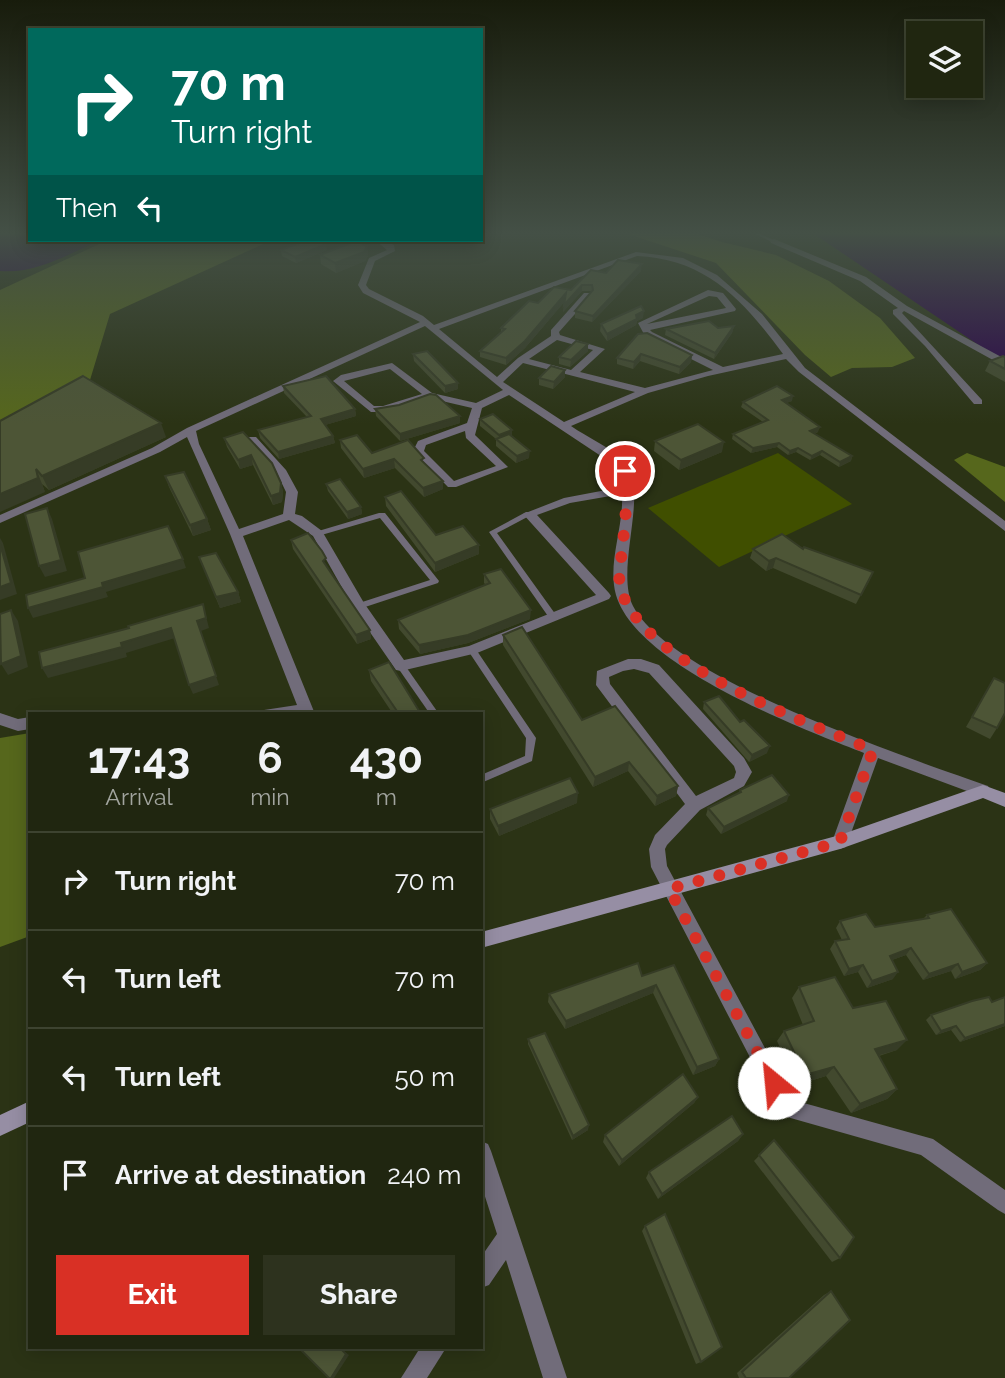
<!DOCTYPE html>
<style>
body{margin:0;font-family:Raleway,sans-serif;background:#2d321e;color:#f1f3f6;height:100vh;display:flex;flex-direction:column;font-size:26px;white-space:nowrap}
*{box-sizing:border-box;margin:0}
p{font-size:23px;color:#a2a59f}
.icon{flex:none;width:38px;height:38px;fill:none;stroke:currentColor;stroke-width:2;stroke-linecap:round;stroke-linejoin:round}
.map{position:relative;flex:1;overflow:hidden}
.details{position:absolute;left:28px;top:712px;width:455px;height:637px;display:flex;flex-direction:column;background:#202610;border-radius:0px;box-shadow:0 4px 18px #0003,0 0 0 2px #3d4330}
.details>*{flex:none}
.banner{position:absolute;left:28px;top:28px;width:455px;height:214px;border-radius:0px;box-shadow:0 4px 18px #0003,0 0 0 2px #3d4330;background:#00695c;color:#fff;overflow:hidden}
.tools{position:absolute;left:906px;top:21px;display:grid;gap:14px}
.tools a{display:grid;place-items:center;width:77px;height:77px;border-radius:0px;background:#202610;box-shadow:0 4px 18px #0003,0 0 0 2px #3d4330;font-size:35px}
.pin{position:absolute;display:grid;place-items:center;width:60px;height:60px;color:#fff;margin:-30px;border:4px solid #fff;border-radius:50%;box-shadow:0 2px 7px #0007}
.me{position:absolute;width:77px;margin:-38px;rotate:332deg;stroke-linejoin:round;filter:drop-shadow(0 0 5px #0008)}
.turn{display:flex;align-items:center;gap:24px;height:147px;padding:0 28px;font-size:32px}
.turn .icon{width:91px;height:91px;stroke-width:2.5}
.turn b{display:block;font-size:49px;line-height:60px}
.then{display:flex;align-items:center;height:66px;padding:0 28px;background:#0003;gap:14px;font-size:26px}
.eta{display:flex;justify-content:space-evenly;align-items:center;height:119px;text-align:center}
.eta b{font-size:42px;font-weight:700;line-height:49px}
.primary-button{display:flex;gap:14px;margin-top:auto;padding:14px 28px}
.primary-button a{flex:1;height:80px;border-radius:0px;background:#d93025;color:#fff;font-size:28px;font-weight:700;line-height:80px;text-align:center}
.primary-button a+a{background:#2d321e;color:#f1f3f6}
ul{padding:0;list-style:none}
li{display:flex;align-items:center;gap:21px;height:98px;padding:0 28px;border-top:2px solid #3d4330}
li div{flex:1}
li b{display:block;font-size:26px}
li em{font-style:normal}
.map>svg:first-child{display:block}
.green{fill:#404f00}
.forest{fill:#56671c}
.water{fill:#2a004b}
.lines{fill:none;stroke-linecap:round;stroke-linejoin:round}
.lane{fill:#716c7a;fill-rule:evenodd}
.street{fill:#716c7a;fill-rule:evenodd}
.secondary{fill:#968ea4;fill-rule:evenodd}
.wall{fill:#42492e}
.shaded-wall{fill:#363c26}
.building{fill:#4d5536;stroke:#363c26;stroke-width:2}
.route{stroke:#d93025;stroke-width:12;stroke-dasharray:0 21.6}
</style>
<div class="map">
<svg width="1005" height="1378" viewBox="0 0 1005 1378">
<rect width="100%" height="100%" fill="#2b3315"/>
<polygon class="green" points="778,453 852,504 719,567 648,508"/>
<g class="forest">
<polygon points="622,232 691,232 722,242 776,255 829,281 880,318 915,358 892,367 852,368 831,377 805,355 716,263"/>
<polygon points="108,240 272,240 110,314 90,380 0,432 0,290"/>
<polygon points="967,453 1005,467 1005,502 954,460"/>
<polygon points="30,733 30,936 0,947 0,738"/>
</g>
<g class="water">
<path d="M0 232H30V240H101C68 254 37 274 0 271Z"/>
<polygon points="811,232 1005,232 1005,358 989,352"/>
</g>
<g class="lines">
<g class="lane">
<polygon points="751,232 756,232 776,241 772,242"/>
<polygon points="641,459 643,460 650,467 648,488 640,496 625,498 625,494 636,492 642,487 644,467 639,463 621,466 618,464 621,462"/>
<polygon points="526,512 532,512 533,514 497,533 556,615 557,617 553,620 550,619 489,532"/>
<polygon points="379,513 385,513 439,581 438,583 359,609 356,608 355,606 356,604 430,580 380,518 318,536 314,534 315,532"/>
<polygon points="472,647 475,648 536,738 532,761 481,783 481,775 525,756 526,738 469,652 468,650 469,648"/>
<polygon points="401,663 404,664 439,714 430,714 398,668 397,666"/>
</g>
<g class="street">
<polygon points="774,239 866,277 907,306 1005,359 1005,366 1002,365 904,311 902,313 982,400 982,404 974,404 925,346 893,314 893,310 898,308 860,281 771,243 770,241"/>
<path d="M375 240H384L394 245 395 251 375 261 366 285 369 289 423 316 434 325 636 252 683 258 717 275 762 314 805 368 1005 521V531L799 372 786 359 708 376 648 393 571 426C587 437 611 448 624 461 651 488 614 568 633 606 668 677 911 759 988 786L991 791 988 796 983 797 878 758 846 847 840 849 834 847 832 842 864 753C800 728 637 666 616 595 607 563 624 527 622 494L570 503 537 515 609 593 611 596 609 599 477 653 401 671 396 670 354 609 313 536 289 520 243 536 315 714H262L264 710 297 705 230 534 187 437 160 452 0 523V515L152 448 187 428 420 322 363 293 358 285 369 258 387 250ZM637 256C707 259 744 301 783 354L723 367 652 332 650 330 735 311 736 309 723 293 708 290 638 323 645 336 713 370 645 388 580 372 605 349 560 335 559 332 590 297V293H584L551 330V336L518 358 497 377 439 329ZM709 296 717 297 726 308 647 324ZM425 326 503 390 476 403 432 393 392 363 341 375 333 381 371 412H384L429 398 472 408 467 423 418 441 413 451 448 487H456L508 467 475 435 482 408 509 395 616 466 622 487 564 498 523 514 596 595 469 646 404 660 364 603 322 531 302 516 295 514 298 492 286 470 256 437H248V441L276 471 286 492 283 514 239 529 199 444 196 431ZM557 340 593 350 571 370 529 359ZM523 363 635 392 564 422 503 382ZM390 369 422 394 383 406H374L344 381ZM465 431 466 438 496 466 454 481 424 451 426 445Z"/>
<path d="M628 659H641L659 665 744 758 752 772 744 786 700 810 667 845 665 849 667 866 793 1100 933 1139 1005 1190V1214L998 1210 921 1155 780 1115 651 867 649 849 655 835 685 804 596 685 597 671ZM634 669 649 673 734 766 736 772 734 778 696 796 610 684 609 677 623 671Z"/>
<polygon points="0,713 18,719 30,717 30,729 18,731 0,725"/>
<polygon points="481,1141 488,1144 491,1151 567,1378 543,1378 506,1260 489,1285 481,1288 481,1257 497,1234 481,1184"/>
<polygon points="420,1348 446,1348 427,1378 401,1378"/>
</g>
<g class="secondary">
<polygon points="983,785 1005,793 1005,807 983,798 840,849 481,948 481,932 840,835"/>
<polygon points="30,1101 30,1122 0,1136 0,1115"/>
</g>
</g>
<g class="wall">
<polygon points="367,246 368,256 365,261 336,273 321,264 320,255"/>
<polygon points="281,250 327,250 296,263 282,256"/>
<polygon points="641,271 592,322 575,318 575,311 592,291 582,291 563,312 565,301 525,348 506,365 480,357 480,351 501,332 501,328 538,303 571,290 606,273"/>
<polygon points="643,318 637,321 636,325 607,341 600,331 601,324"/>
<polygon points="734,326 732,333 714,359 665,335 666,329 718,328"/>
<polygon points="638,334 692,355 691,362 679,374 640,361 633,369 617,364 617,358"/>
<polygon points="588,344 588,351 570,367 559,364 559,357"/>
<polygon points="413,354 458,389 445,393 414,361"/>
<polygon points="1005,357 1005,382 985,371 990,361"/>
<polygon points="565,377 553,389 539,385 539,378"/>
<polygon points="283,386 355,409 356,416 325,425 333,436 335,443 279,459 260,438 258,430 307,417 284,393"/>
<polygon points="792,401 786,403 818,432 814,434 852,456 851,461 839,467 820,455 810,460 796,452 788,455 777,447 751,453 732,439 733,434 763,422 741,407 743,402"/>
<polygon points="375,409 460,423 400,441 376,416"/>
<polygon points="480,419 512,430 512,436 529,458 516,463 496,446 496,439 480,426"/>
<polygon points="0,421 166,437 49,490 42,484 45,492"/>
<polygon points="243,432 281,483 283,492 282,502 273,505 253,465 240,469 227,447 224,438"/>
<polygon points="340,440 372,453 424,463 443,489 424,497 395,468 364,478 341,448"/>
<polygon points="655,441 722,452 679,470 654,451"/>
<polygon points="165,476 207,519 211,530 193,536 169,487"/>
<polygon points="326,484 361,507 362,514 348,519 328,491"/>
<polygon points="385,497 436,535 479,554 435,572 386,506"/>
<polygon points="291,540 370,630 371,639 357,644 293,549"/>
<polygon points="753,549 873,572 856,604 773,568 766,571 750,558"/>
<polygon points="199,557 238,592 241,602 220,608"/>
<polygon points="484,574 530,619 468,643 420,654 399,629 398,620 486,585 484,583"/>
<polygon points="503,635 582,720 678,786 676,796 655,806 628,771 593,787 503,645"/>
<polygon points="369,670 421,714 393,714 371,681"/>
<polygon points="994,678 997,728 990,739 966,727"/>
<polygon points="704,702 767,753 749,762 703,709"/>
<polygon points="740,790 787,801 721,834 706,815 708,808 739,793"/>
<polygon points="577,803 499,836 490,819 490,809"/>
<polygon points="927,915 987,963 980,970 955,979 951,971 923,980 906,955 892,960 893,979 867,988 858,972 844,976 830,949 835,941 842,940 836,928 840,921 875,927 923,919"/>
<polygon points="674,965 719,1059 715,1066 693,1075 653,993 565,1029 548,1002 549,994 642,976"/>
<polygon points="799,987 853,1008 897,1050 879,1056 897,1089 887,1099 851,1113 826,1076 797,1085 777,1041 784,1031 803,1025 792,998"/>
<polygon points="1005,997 1005,1026 960,1042 951,1030 936,1035 926,1020 931,1015 992,1002"/>
<polygon points="528,1039 588,1130 572,1140 528,1044"/>
<polygon points="698,1097 694,1103 619,1166 603,1142 605,1135"/>
<polygon points="743,1134 738,1141 658,1199 646,1178 649,1172"/>
<polygon points="774,1140 840,1258 832,1262 754,1161"/>
<polygon points="645,1226 701,1362 696,1364 642,1231"/>
<polygon points="831,1291 789,1378 739,1378 737,1373 824,1295"/>
</g>
<g class="shaded-wall">
<polygon points="326,244 327,250 296,263 295,257"/>
<polygon points="367,246 368,256 365,261 336,273 335,263"/>
<polygon points="642,264 641,271 592,322 593,316"/>
<polygon points="582,285 582,291 563,312 564,305"/>
<polygon points="566,293 566,300 525,348 506,365 506,358"/>
<polygon points="644,311 643,318 637,321 636,325 607,341 607,334"/>
<polygon points="734,326 732,333 714,359 715,353"/>
<polygon points="588,344 588,351 570,367 571,360"/>
<polygon points="641,354 640,361 633,369 634,362"/>
<polygon points="692,355 691,362 679,374 680,367"/>
<polygon points="565,370 565,377 553,389 554,382"/>
<polygon points="458,383 458,389 445,393 445,386"/>
<polygon points="793,396 792,401 781,405 782,400"/>
<polygon points="355,409 356,416 322,426 321,419"/>
<polygon points="460,416 460,423 400,441 400,434"/>
<polygon points="161,423 166,437 49,490 42,476"/>
<polygon points="820,427 818,432 809,436 810,431"/>
<polygon points="512,430 512,438 499,442 499,435"/>
<polygon points="333,436 335,443 279,459 278,452"/>
<polygon points="724,442 722,452 679,470 681,460"/>
<polygon points="779,443 777,447 751,453 753,448"/>
<polygon points="798,448 796,452 788,455 790,451"/>
<polygon points="530,451 529,458 516,463 517,456"/>
<polygon points="822,451 820,455 810,460 812,456"/>
<polygon points="251,455 253,465 240,469 238,460"/>
<polygon points="852,456 851,461 839,467 840,462"/>
<polygon points="394,459 395,468 364,478 363,469"/>
<polygon points="36,469 42,484 45,492 0,512 0,494"/>
<polygon points="443,481 443,489 424,497 423,488"/>
<polygon points="281,483 283,492 282,502 273,505 271,496"/>
<polygon points="361,507 362,514 348,519 347,512"/>
<polygon points="47,508 52,519 67,571 45,577 39,566"/>
<polygon points="207,519 211,530 193,536 190,525"/>
<polygon points="0,538 3,543 17,594 0,600"/>
<polygon points="479,545 479,554 435,572 435,563"/>
<polygon points="776,558 773,568 766,571 769,561"/>
<polygon points="183,559 186,568 106,592 108,597 33,618 28,608 102,583"/>
<polygon points="873,572 869,582 856,604 861,595"/>
<polygon points="238,592 241,602 220,608 216,597"/>
<polygon points="203,604 209,628 201,631 219,685 193,694 189,685 197,621"/>
<polygon points="11,610 18,621 28,667 8,675 1,664"/>
<polygon points="531,610 530,619 468,643 420,654 419,645"/>
<polygon points="171,628 175,638 126,653 127,657 48,678 42,668"/>
<polygon points="370,630 371,639 357,644 356,635"/>
<polygon points="770,746 767,753 749,762 752,755"/>
<polygon points="629,762 628,771 593,787 595,777"/>
<polygon points="678,786 676,796 655,806 657,796"/>
<polygon points="578,793 577,803 499,836 498,826"/>
<polygon points="484,795 484,805 481,807 481,797"/>
<polygon points="789,795 787,801 721,834 724,827"/>
<polygon points="911,948 906,955 884,963 890,956"/>
<polygon points="987,963 980,970 955,979 962,972"/>
<polygon points="958,964 951,971 923,980 929,974"/>
<polygon points="863,965 858,972 844,976 849,969"/>
<polygon points="898,972 893,979 867,988 872,981"/>
<polygon points="656,985 653,993 565,1029 566,1021"/>
<polygon points="1005,1024 1005,1026 960,1042 965,1038"/>
<polygon points="956,1026 951,1030 936,1035 941,1031"/>
<polygon points="907,1040 897,1050 866,1059 875,1049"/>
<polygon points="719,1059 715,1066 693,1075 697,1067"/>
<polygon points="834,1067 826,1076 797,1085 805,1075"/>
<polygon points="897,1089 887,1099 851,1113 860,1104"/>
<polygon points="698,1097 694,1103 619,1166 622,1160"/>
<polygon points="589,1125 588,1130 572,1140 573,1136"/>
<polygon points="743,1134 738,1141 658,1199 662,1194"/>
<polygon points="340,1348 349,1355 334,1378 331,1378"/>
</g>
<g class="building">
<polygon points="307,240 325,240 326,244 295,257 281,250"/>
<polygon points="356,241 367,246 364,252 335,263 320,255"/>
<polygon points="618,260 642,264 593,316 575,311 593,290 592,285 582,285 564,305 566,293 525,341 506,358 480,351 505,329 501,328 529,301 538,303 554,287 571,290 591,270 606,273"/>
<polygon points="641,306 644,311 636,315 637,319 607,334 601,324"/>
<polygon points="709,321 718,328 734,326 715,353 666,329"/>
<polygon points="647,333 692,355 680,367 641,354 634,362 617,358 638,334"/>
<polygon points="576,341 588,344 571,360 559,357"/>
<polygon points="427,351 458,383 445,386 413,354"/>
<polygon points="1003,356 1005,357 1005,369 990,361"/>
<polygon points="551,366 565,370 554,382 539,378"/>
<polygon points="83,376 161,423 42,476 36,469 38,478 0,494 0,421"/>
<polygon points="326,376 355,409 321,419 333,436 278,452 258,430 311,416 283,386"/>
<polygon points="777,386 793,396 782,400 820,427 810,431 852,456 840,462 822,451 812,456 798,448 790,451 779,443 753,448 733,434 768,420 743,402"/>
<polygon points="430,394 436,395 460,416 400,434 375,409 399,405"/>
<polygon points="493,414 512,430 499,435 480,419"/>
<polygon points="698,424 724,442 681,460 655,441"/>
<polygon points="243,432 272,463 281,483 280,493 271,496 251,455 238,460 224,438"/>
<polygon points="509,434 530,451 517,456 496,439"/>
<polygon points="357,435 372,453 408,440 424,458 421,460 443,481 423,488 394,459 363,469 340,440"/>
<polygon points="184,472 207,519 190,525 165,476"/>
<polygon points="340,479 361,507 347,512 326,484"/>
<polygon points="401,491 436,535 463,526 479,545 435,563 385,497"/>
<polygon points="47,508 61,560 39,566 25,514"/>
<polygon points="168,526 183,559 102,583 103,587 28,608 26,595 85,578 78,552"/>
<polygon points="308,533 322,551 326,558 323,561 370,630 356,635 291,540"/>
<polygon points="782,534 803,549 804,547 873,572 861,595 776,558 769,561 753,549"/>
<polygon points="0,544 11,583 0,587"/>
<polygon points="216,553 238,592 216,597 199,557"/>
<polygon points="501,569 531,610 468,635 419,645 398,620 490,583 484,574"/>
<polygon points="203,604 206,618 197,621 216,676 189,685 171,628 121,643 122,647 42,668 39,652 129,628 128,626"/>
<polygon points="11,610 21,656 1,664 0,614"/>
<polygon points="522,627 582,720 615,706 678,786 657,796 629,762 595,777 503,635"/>
<polygon points="389,662 421,714 399,714 369,670"/>
<polygon points="994,678 1005,683 1005,713 997,728 972,717"/>
<polygon points="719,696 740,722 744,720 770,746 752,755 704,702"/>
<polygon points="772,775 789,795 724,827 708,808 741,792 740,790"/>
<polygon points="570,778 578,793 498,826 490,809"/>
<polygon points="951,909 987,963 962,972 958,964 929,974 911,948 890,956 898,972 872,981 863,965 849,969 835,941 849,939 840,921 866,914 875,927 929,918 927,915"/>
<polygon points="638,963 642,976 674,965 719,1059 697,1067 656,985 566,1021 549,994"/>
<polygon points="835,977 853,1008 886,1001 907,1040 875,1049 897,1089 860,1104 834,1067 805,1075 784,1031 814,1021 799,987"/>
<polygon points="989,997 992,1002 1005,997 1005,1024 965,1038 956,1026 941,1031 931,1015 972,1001"/>
<polygon points="545,1033 589,1125 573,1136 528,1039"/>
<polygon points="683,1074 698,1097 622,1160 605,1135"/>
<polygon points="732,1116 743,1134 662,1194 649,1172"/>
<polygon points="774,1140 854,1237 840,1258 759,1155"/>
<polygon points="665,1214 722,1347 701,1362 645,1226"/>
<polygon points="831,1291 850,1320 789,1378 746,1378 742,1372"/>
<polygon points="299,1348 340,1348 346,1354 331,1378 329,1378"/>
</g>
<linearGradient id="sky" x2="0" y2="1"><stop stop-color="#181c0c"/><stop offset="0.55" stop-color="#445046"/><stop offset="1" stop-color="#445046" stop-opacity="0"/></linearGradient>
<rect width="1005" height="424" fill="url(#sky)"/>
<g class="lines">
<path class="route" d="M625 471C628 498 625 524 622 550 621 562 618 576 620 587 641 664 804 721 873 750L840 842 669 889 774 1083"/>
</g>
</svg>
<div class="tools">
<a><svg class="icon" aria-label="layers" viewBox="0 0 24 24"><path d="M12 4l9 5-9 5-9-5zM3 14l9 5 9-5"/></svg></a>
</div>
<div class="pin" style="left:625px;top:471px;background:#d93025"><svg class="icon" aria-label="arrive" viewBox="0 0 24 24"><path d="M6 21V4h12l-3 4 3 4H6"/></svg></div>
<svg class="me" style="left:774px;top:1083px" viewBox="-20 -20 40 40"><circle r="19" fill="#fff"/><path d="M0-13L10 11 0 6-10 11z" fill="#d93025"/></svg>
<div class="banner">
<div class="turn"><svg class="icon" aria-label="right" viewBox="0 0 24 24"><path d="M7 20v-9h11M14 6l5 5-5 5"/></svg><div><b>70 m</b>Turn right</div></div>
<div class="then">Then<svg class="icon" aria-label="left" viewBox="0 0 24 24"><path d="M17 20v-9H6M10 6l-5 5 5 5"/></svg></div>
</div>
<section class="details">
<div class="eta">
<div><b>17:43</b><p>Arrival</p></div>
<div><b>6</b><p>min</p></div>
<div><b>430</b><p>m</p></div>
</div>
<ul>
<li><svg class="icon" aria-label="right" viewBox="0 0 24 24"><path d="M7 20v-9h11M14 6l5 5-5 5"/></svg><div><b>Turn right</b></div><em>70 m</em></li>
<li><svg class="icon" aria-label="left" viewBox="0 0 24 24"><path d="M17 20v-9H6M10 6l-5 5 5 5"/></svg><div><b>Turn left</b></div><em>70 m</em></li>
<li><svg class="icon" aria-label="left" viewBox="0 0 24 24"><path d="M17 20v-9H6M10 6l-5 5 5 5"/></svg><div><b>Turn left</b></div><em>50 m</em></li>
<li><svg class="icon" aria-label="arrive" viewBox="0 0 24 24"><path d="M6 21V4h12l-3 4 3 4H6"/></svg><div><b>Arrive at destination</b></div><em>240 m</em></li>
</ul>
<div class="primary-button"><a>Exit</a><a>Share</a></div>
</section>
</div>
